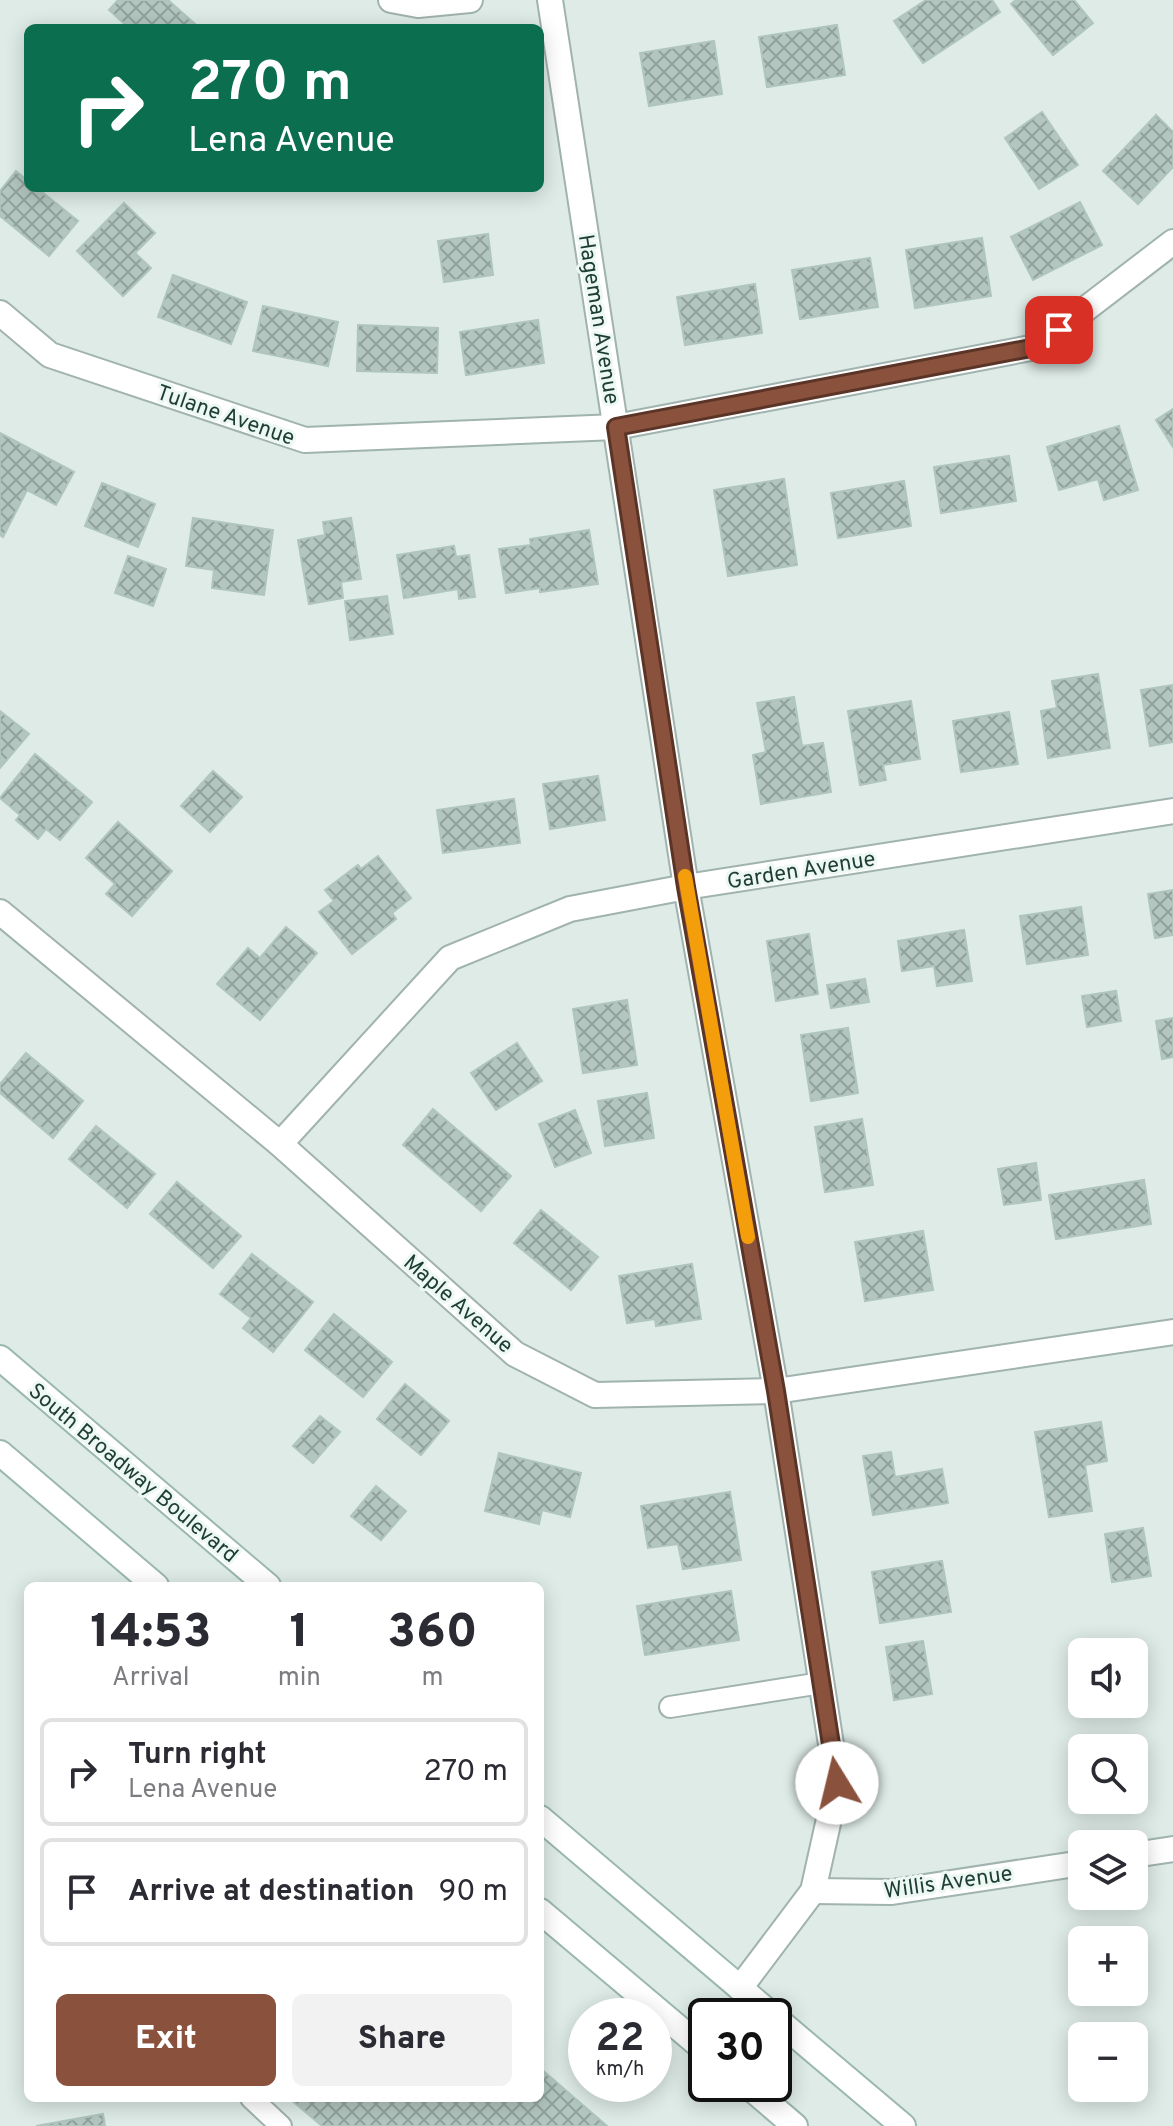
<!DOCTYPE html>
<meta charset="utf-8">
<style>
body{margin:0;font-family:Overpass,sans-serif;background:#f2f2f3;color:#2b2b33;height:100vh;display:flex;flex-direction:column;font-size:30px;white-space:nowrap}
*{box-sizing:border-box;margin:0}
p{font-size:26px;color:#7c7c81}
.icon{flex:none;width:44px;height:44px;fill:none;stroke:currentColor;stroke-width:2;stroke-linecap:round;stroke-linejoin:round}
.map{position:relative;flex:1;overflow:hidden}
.details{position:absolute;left:24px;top:1582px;width:520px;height:520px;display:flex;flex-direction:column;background:#fff;border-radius:12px;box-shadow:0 4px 20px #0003}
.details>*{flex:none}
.guide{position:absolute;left:24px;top:24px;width:520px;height:168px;border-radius:12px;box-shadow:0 4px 20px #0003;background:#0b6e4f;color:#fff;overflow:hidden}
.tools{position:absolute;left:1068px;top:1638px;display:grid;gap:16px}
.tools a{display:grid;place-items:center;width:80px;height:80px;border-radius:12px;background:#fff;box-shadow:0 4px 20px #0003;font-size:40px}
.speed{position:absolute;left:568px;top:1998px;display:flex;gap:16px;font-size:40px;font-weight:700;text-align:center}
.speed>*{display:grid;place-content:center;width:104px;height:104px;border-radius:50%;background:#fff;box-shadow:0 4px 20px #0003;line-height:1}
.speed small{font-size:20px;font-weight:400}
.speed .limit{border:4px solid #111;border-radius:12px;background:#fff;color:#111}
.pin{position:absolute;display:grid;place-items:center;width:68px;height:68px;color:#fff;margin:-34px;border-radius:16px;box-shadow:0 4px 12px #0006}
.me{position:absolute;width:88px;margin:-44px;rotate:351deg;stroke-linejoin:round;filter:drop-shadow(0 0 6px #0008)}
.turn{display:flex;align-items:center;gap:28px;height:168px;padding:0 32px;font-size:36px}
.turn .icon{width:104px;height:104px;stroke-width:2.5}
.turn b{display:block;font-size:56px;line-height:68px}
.eta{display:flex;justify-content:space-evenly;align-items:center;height:136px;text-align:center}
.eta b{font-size:48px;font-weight:800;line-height:56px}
.button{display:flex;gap:16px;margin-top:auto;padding:16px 32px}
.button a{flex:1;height:92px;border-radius:12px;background:#8a513c;color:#fff;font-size:32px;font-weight:800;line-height:92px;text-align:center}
.button a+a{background:#f2f2f3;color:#2b2b33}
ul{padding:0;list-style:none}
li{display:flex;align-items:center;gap:24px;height:108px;margin:0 16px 12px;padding:0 16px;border:4px solid #e1e1e2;border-radius:12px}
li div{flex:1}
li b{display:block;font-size:30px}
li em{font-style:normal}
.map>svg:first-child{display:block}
.building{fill:url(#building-cross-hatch);stroke:#afc5be;stroke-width:2}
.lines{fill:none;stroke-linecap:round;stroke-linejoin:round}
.service-casing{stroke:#a0b3ae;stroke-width:24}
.minor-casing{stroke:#a0b3ae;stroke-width:28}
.secondary-casing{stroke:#9bb8af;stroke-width:28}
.service{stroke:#fff;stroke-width:20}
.minor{stroke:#fff;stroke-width:24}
.secondary{stroke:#fff;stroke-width:24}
.route-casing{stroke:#5a3527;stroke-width:20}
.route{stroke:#8a513c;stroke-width:14}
.slow{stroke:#f59e0b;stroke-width:14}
.labels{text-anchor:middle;stroke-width:6;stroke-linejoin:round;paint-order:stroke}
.street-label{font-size:22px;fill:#1d3d36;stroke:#eef8f3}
</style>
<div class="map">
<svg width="1173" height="2126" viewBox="0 0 1173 2126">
<defs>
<pattern id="building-cross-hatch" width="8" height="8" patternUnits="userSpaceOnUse" patternTransform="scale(2)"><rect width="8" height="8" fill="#b3c6bf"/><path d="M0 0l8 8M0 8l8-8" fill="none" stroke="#91a29c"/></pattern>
</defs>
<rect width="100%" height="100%" fill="#deebe6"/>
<g class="building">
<polygon points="118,0 168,0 195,24 192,28 129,28 109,10"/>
<polygon points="926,0 992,0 1000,12 923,63 894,21"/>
<polygon points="1016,0 1074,0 1093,23 1053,55 1011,4"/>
<polygon points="837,25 845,75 767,87 759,37"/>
<polygon points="714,41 722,94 649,106 640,53"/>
<polygon points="1042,112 1078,165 1039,189 1005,138"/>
<polygon points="1156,115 1173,132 1173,167 1138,204 1103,171"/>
<polygon points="16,171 28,181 28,188 37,188 78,221 49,256 0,216 0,191"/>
<polygon points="1080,202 1102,245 1033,280 1011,237"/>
<polygon points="124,203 155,233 135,253 151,268 123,296 77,251"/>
<polygon points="488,234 493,275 444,282 438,241"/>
<polygon points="982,238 991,296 915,308 906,250"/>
<polygon points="870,258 878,307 800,319 792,270"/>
<polygon points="173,275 247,302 231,344 158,317"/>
<polygon points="755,284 762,333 685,345 677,297"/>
<polygon points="263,306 338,322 328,366 253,351"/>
<polygon points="538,320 544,363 466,375 460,332"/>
<polygon points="358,325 438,328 437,373 357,371"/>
<polygon points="1173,409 1173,447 1156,420"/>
<polygon points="1119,426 1138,490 1104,500 1098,479 1059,490 1047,447"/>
<polygon points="0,433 74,472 56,505 27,490 3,537 0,535"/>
<polygon points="1009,456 1016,501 941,513 934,467"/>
<polygon points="784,479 797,565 728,576 714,490"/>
<polygon points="904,481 911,526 838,538 831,493"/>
<polygon points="102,483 155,504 138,547 85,526"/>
<polygon points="193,518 273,530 264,595 212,588 214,570 186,566"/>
<polygon points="351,518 361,579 341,582 343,598 309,604 298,540 325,535 323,522"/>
<polygon points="589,530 598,584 540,592 540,588 506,593 499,549 531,545 530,539"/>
<polygon points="454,546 456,557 469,555 475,597 459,599 458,589 404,598 397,555"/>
<polygon points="128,556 166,569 153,606 115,593"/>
<polygon points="387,596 393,634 350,640 345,601"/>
<polygon points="1098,674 1110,748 1048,758 1041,711 1057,708 1052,681"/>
<polygon points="1173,685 1173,742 1150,746 1141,690"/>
<polygon points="794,697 802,746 823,743 831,792 761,804 753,755 766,752 757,703"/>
<polygon points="911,701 920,759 883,765 886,780 860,785 848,711"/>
<polygon points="0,711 29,734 0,768"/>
<polygon points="1009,712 1018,764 961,772 953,721"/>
<polygon points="35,754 92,802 60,840 46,829 38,839 16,820 20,815 0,798"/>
<polygon points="213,771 242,797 210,832 181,806"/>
<polygon points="598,776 605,820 550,829 543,784"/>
<polygon points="514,799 520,843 443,853 437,810"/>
<polygon points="118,822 172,871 132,916 106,894 115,884 86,858"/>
<polygon points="378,856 411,898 392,913 396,919 352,954 319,912 334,901 325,890 358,865 361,869"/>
<polygon points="1173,890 1173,935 1155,938 1148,894"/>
<polygon points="1081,907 1088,955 1027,964 1020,916"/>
<polygon points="286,927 317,953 260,1020 217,984 248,948 260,958"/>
<polygon points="964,930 972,981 937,986 934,966 902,971 898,941"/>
<polygon points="809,934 818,994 776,1001 767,941"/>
<polygon points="865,979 869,1002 831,1008 827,985"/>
<polygon points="1116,991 1121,1021 1087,1027 1082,996"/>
<polygon points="627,1000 637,1065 583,1073 573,1009"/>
<polygon points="1173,1018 1173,1057 1162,1059 1156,1021"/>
<polygon points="848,1028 858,1093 811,1101 801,1035"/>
<polygon points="517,1043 542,1081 496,1110 471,1073"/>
<polygon points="26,1053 83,1101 53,1138 0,1093 0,1084"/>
<polygon points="647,1093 654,1138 605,1146 598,1101"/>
<polygon points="433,1109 511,1176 481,1211 403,1145"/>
<polygon points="575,1110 591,1153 555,1167 539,1124"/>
<polygon points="862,1119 873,1185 825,1192 815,1127"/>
<polygon points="96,1126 155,1174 127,1208 69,1159"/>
<polygon points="1036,1163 1041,1200 1004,1205 998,1169"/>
<polygon points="1144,1180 1151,1224 1056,1239 1049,1195"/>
<polygon points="177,1182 241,1236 213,1268 150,1214"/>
<polygon points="541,1210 598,1257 571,1290 514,1243"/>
<polygon points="923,1231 933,1290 865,1301 855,1242"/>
<polygon points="252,1254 313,1302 273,1352 243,1328 251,1318 220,1294"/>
<polygon points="692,1264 701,1319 656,1326 655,1319 627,1323 619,1276"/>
<polygon points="334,1314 392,1362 363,1397 305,1350"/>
<polygon points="405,1384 449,1421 421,1455 377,1419"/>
<polygon points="320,1416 340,1432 313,1463 293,1446"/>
<polygon points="1101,1422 1107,1461 1085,1465 1092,1511 1049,1517 1035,1432"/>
<polygon points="891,1452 895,1477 942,1469 948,1503 873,1515 863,1456"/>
<polygon points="499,1453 581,1473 570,1517 542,1510 539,1524 485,1511"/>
<polygon points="376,1486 406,1511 381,1540 351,1516"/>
<polygon points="730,1492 741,1560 683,1569 678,1544 648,1548 641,1506"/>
<polygon points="1143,1528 1151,1576 1112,1582 1105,1534"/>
<polygon points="942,1561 951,1612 880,1623 872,1572"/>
<polygon points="731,1591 739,1640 645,1655 637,1606"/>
<polygon points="923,1641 932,1694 894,1700 886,1647"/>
<polygon points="540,2068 607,2126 322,2126 289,2098 540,2098"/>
<polygon points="103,2114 105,2126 36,2126"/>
</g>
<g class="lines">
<defs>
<g id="service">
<polyline points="670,1707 821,1683"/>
<polyline points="251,2098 281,2126"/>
</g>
<g id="minor">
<polyline points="391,0 418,5 470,0"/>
<polyline points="550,0 686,887 776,1391 837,1783 813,1891 740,1988"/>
<polyline points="0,313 50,355 305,440 616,427 1036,347 1173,242"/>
<polyline points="0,912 280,1144 515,1354 595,1395 776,1391 1173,1332"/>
<polyline points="280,1144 450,958 570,909 686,887 1173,811"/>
<polyline points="1134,1855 1173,1849"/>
<polyline points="813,1891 892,1892 1082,1863"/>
</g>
<g id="secondary">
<polyline points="0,1358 268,1586"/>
<polyline points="0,1453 156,1586"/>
<polyline points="540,1818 773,2016"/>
<polyline points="540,1911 706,2051"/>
<polyline points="774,2017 903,2126"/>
<polyline points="746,2084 795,2126"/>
</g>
</defs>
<use href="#service" class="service-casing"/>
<use href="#minor" class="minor-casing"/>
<use href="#secondary" class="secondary-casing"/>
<use href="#service" class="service"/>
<use href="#minor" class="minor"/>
<use href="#secondary" class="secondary"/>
</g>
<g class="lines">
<defs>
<polyline id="route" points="837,1783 776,1391 686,887 616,427 1036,347 1059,330"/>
</defs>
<use href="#route" class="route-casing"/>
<use href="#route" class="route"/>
<polyline class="slow" points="685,876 748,1237"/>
</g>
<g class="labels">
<g class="street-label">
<text transform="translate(600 319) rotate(81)" y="8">Hageman Avenue</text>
<text transform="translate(226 414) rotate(19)" y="8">Tulane Avenue</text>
<text transform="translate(801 869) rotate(-9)" y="8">Garden Avenue</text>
<text transform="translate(459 1303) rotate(41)" y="8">Maple Avenue</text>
<text transform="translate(134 1472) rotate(40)" y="8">South Broadway Boulevard</text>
<text transform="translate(948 1881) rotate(-8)" y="8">Willis Avenue</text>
</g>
</g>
</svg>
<div class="tools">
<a><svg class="icon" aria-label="sound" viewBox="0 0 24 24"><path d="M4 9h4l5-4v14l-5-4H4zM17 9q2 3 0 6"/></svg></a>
<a><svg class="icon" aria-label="search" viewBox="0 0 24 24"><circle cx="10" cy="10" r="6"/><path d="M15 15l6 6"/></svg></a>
<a><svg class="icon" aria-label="layers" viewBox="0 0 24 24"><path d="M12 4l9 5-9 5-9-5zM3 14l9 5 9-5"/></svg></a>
<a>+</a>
<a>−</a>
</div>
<div class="speed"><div>22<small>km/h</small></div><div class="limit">30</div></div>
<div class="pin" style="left:1059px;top:330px;background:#d93025"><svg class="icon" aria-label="arrive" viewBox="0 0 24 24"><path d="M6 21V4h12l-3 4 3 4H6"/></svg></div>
<svg class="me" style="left:837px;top:1783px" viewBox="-20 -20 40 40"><circle r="19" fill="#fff"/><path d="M0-13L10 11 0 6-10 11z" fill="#8a513c"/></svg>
<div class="guide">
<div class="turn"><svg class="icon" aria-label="right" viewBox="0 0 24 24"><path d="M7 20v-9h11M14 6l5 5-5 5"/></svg><div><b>270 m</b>Lena Avenue</div></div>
</div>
<section class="details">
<div class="eta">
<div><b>14:53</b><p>Arrival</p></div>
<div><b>1</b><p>min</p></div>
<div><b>360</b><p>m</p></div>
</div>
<ul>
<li><svg class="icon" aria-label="right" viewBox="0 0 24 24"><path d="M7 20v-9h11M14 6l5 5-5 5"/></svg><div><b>Turn right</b><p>Lena Avenue</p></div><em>270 m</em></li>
<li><svg class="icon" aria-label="arrive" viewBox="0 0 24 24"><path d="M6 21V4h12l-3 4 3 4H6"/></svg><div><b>Arrive at destination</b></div><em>90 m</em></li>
</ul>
<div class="button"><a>Exit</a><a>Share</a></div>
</section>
</div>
